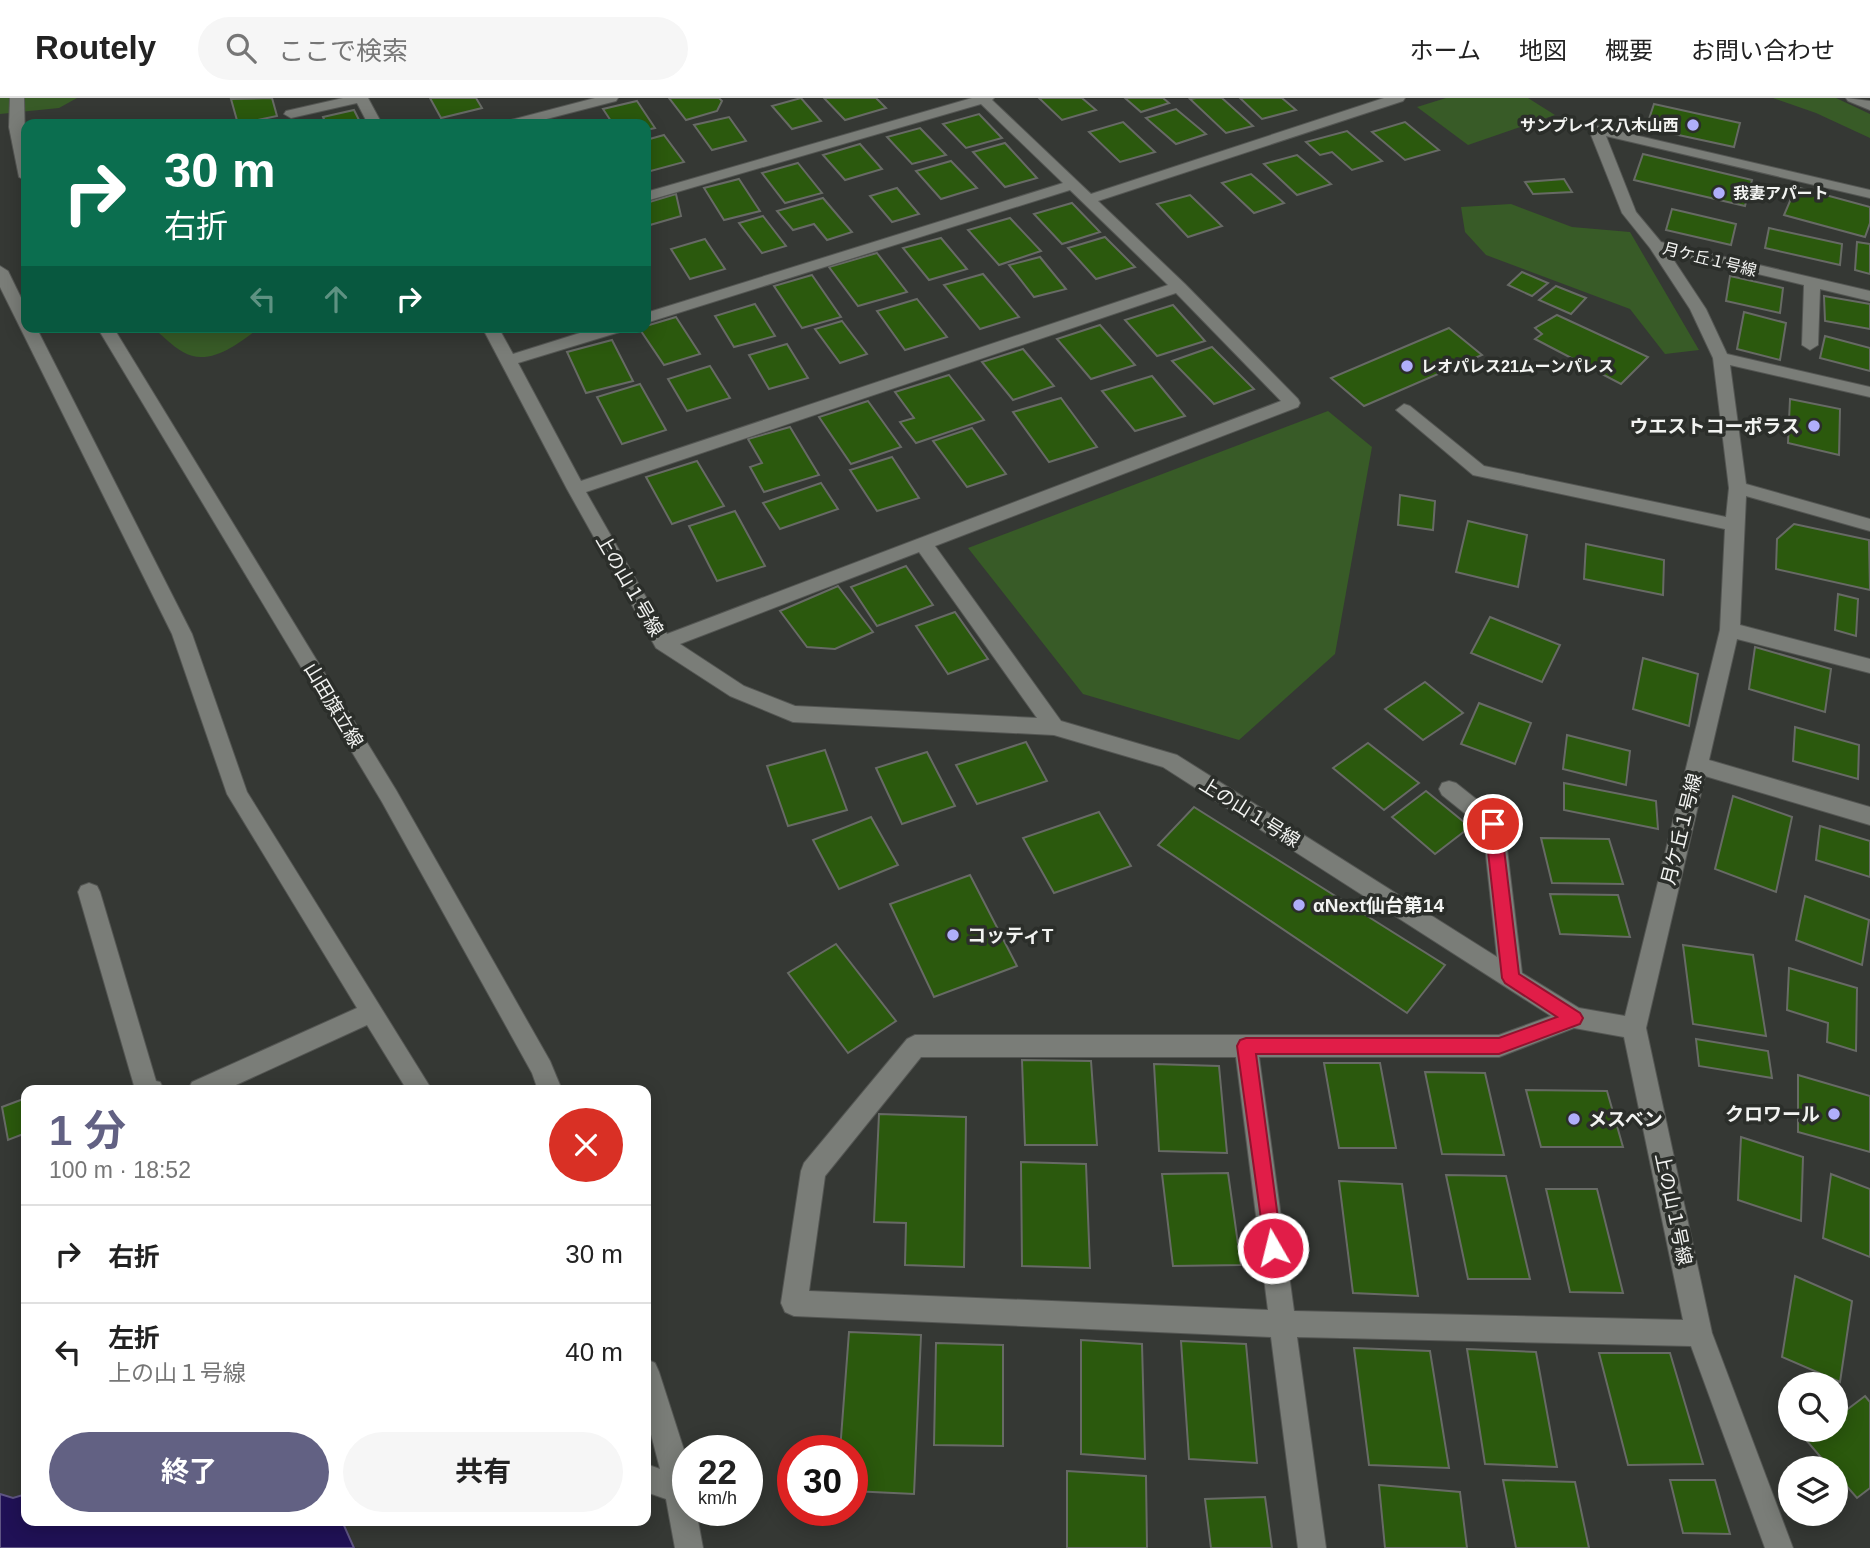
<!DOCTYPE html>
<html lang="ja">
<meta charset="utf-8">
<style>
body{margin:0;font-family:Helvetica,"Noto Sans JP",sans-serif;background:#f6f6f6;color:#222;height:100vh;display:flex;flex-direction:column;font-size:26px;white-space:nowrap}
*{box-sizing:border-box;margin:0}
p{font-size:23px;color:#767676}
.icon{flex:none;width:38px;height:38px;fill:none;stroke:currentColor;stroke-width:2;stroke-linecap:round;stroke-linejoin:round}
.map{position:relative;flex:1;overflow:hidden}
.sheet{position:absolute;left:21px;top:987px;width:630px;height:441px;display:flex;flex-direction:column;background:#fff;border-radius:14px;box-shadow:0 4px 18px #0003}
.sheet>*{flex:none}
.guide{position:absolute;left:21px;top:21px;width:630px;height:214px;border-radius:14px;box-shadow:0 4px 18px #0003;background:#0b6e4f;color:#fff;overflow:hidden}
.tools{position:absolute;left:1778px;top:1274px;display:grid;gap:14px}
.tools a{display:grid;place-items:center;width:70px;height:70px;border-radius:50%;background:#fff;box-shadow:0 4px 18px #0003;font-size:35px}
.speed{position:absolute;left:672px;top:1337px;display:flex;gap:14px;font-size:35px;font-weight:700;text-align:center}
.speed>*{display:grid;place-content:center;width:91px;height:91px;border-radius:50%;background:#fff;box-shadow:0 4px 18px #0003;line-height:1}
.speed small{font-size:18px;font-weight:400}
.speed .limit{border:10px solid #d22;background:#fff;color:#111}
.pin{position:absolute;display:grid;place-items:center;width:60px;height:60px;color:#fff;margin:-30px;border:4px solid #fff;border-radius:50%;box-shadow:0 2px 7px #0007}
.me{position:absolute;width:77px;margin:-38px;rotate:352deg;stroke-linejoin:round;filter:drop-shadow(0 0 5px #0008)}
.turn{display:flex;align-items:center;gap:24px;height:147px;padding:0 28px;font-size:32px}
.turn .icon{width:91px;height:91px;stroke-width:2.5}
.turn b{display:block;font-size:49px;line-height:60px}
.lanes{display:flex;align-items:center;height:66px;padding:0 28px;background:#0003;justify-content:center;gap:35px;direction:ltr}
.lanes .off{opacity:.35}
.round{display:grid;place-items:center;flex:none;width:74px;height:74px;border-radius:37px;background:#f6f6f6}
.summary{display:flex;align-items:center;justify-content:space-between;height:119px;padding:0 28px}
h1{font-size:42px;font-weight:700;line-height:52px;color:#626183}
.action{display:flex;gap:14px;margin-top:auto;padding:14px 28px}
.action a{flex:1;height:80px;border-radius:42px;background:#626183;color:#fff;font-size:28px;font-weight:700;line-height:80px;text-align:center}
.action a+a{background:#f6f6f6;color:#222}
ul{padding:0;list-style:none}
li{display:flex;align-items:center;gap:21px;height:98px;padding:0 28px;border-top:2px solid #e0e0e0}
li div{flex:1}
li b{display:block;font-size:26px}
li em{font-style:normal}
header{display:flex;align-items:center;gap:42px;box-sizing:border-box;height:98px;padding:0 35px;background:#fff;border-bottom:2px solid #e0e0e0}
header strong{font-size:33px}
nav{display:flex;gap:38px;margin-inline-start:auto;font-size:24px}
.search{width:490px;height:63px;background:#f6f6f6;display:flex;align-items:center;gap:18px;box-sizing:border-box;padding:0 24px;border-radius:38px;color:#767676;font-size:26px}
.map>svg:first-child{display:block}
.green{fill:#385b27}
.water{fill:#201156;stroke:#5f5584;stroke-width:2}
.building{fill:#2b590d;stroke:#676a65;stroke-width:2}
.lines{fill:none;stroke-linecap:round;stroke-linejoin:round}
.minor-casing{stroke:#545653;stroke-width:2}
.minor{fill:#7a7d78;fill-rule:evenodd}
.route{fill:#e11d48;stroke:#92132f;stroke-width:2}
.poi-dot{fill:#b0aefa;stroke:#2b2e2a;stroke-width:2.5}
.labels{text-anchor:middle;stroke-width:7;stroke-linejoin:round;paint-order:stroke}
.far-poi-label{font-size:16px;font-weight:bold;fill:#f2f3f1;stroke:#2b2e2a;text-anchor:start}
.far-street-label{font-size:16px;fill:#f2f3f1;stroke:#2b2e2a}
.poi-label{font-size:19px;font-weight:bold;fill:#f2f3f1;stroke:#2b2e2a;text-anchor:start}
.street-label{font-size:19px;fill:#f2f3f1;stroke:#2b2e2a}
</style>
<header>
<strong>Routely</strong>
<div class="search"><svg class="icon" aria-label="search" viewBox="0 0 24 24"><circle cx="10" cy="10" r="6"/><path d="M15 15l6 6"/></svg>ここで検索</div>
<nav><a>ホーム</a><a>地図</a><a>概要</a><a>お問い合わせ</a></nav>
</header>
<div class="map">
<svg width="1870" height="1450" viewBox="0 0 1870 1450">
<rect width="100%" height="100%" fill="#353834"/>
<g class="green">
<polygon points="0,0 77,0 59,10 0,16"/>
<polygon points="1446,0 1528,0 1555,17 1468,47 1417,9"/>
<polygon points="1773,0 1836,0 1870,16 1870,40 1816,15"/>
<polygon points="1511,106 1572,129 1630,134 1699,252 1665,256 1630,211 1486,157 1465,134 1461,109"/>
<path d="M152 229H260C241 244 209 270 183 254 172 248 162 237 152 229Z"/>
<polygon points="1328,313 1372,349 1335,556 1239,642 1083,596 968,450"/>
</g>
<polygon class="water" points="0,1396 13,1400 26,1396 26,1423 342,1423 354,1450 0,1450"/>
<g class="building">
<polygon points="272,0 277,18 238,26 231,1"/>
<polygon points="430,0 476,0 482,10 441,20"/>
<polygon points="669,0 719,0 722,3 717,13 686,22"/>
<polygon points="801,0 821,23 792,31 772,8"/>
<polygon points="824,0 876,0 886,10 845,22"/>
<polygon points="1039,0 1082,0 1096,12 1062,22"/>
<polygon points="1125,0 1163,0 1169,5 1141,14"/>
<polygon points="1196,0 1222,0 1253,28 1226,35 1190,1"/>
<polygon points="1240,0 1282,0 1296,12 1262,21"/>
<polygon points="637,3 655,30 646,32 646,26 613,26 603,11"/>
<polygon points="1654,6 1740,25 1734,49 1646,30"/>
<polygon points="1176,11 1206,36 1176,46 1146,20"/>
<polygon points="354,12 361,26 326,26 323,19"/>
<polygon points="979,16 1002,40 966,50 943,26"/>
<polygon points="729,19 746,43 712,52 694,27"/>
<polygon points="1123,24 1155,54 1120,64 1089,34"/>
<polygon points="1405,24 1439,52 1405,62 1372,34"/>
<polygon points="920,30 946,57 912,66 887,39"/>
<polygon points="1347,33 1382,63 1352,72 1332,54 1320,57 1306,44"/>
<polygon points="664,37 684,64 647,74 646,42"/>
<polygon points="1005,45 1037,80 1005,89 973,54"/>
<polygon points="860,46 882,71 845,82 823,57"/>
<polygon points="1643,56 1752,82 1745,108 1634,82"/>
<polygon points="1297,57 1331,86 1297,97 1264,66"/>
<polygon points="951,63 977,90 941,101 916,73"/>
<polygon points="798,65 822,95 785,105 762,75"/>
<polygon points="1251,76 1284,105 1254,115 1222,85"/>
<polygon points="739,81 760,113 724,122 704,90"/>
<polygon points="1564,81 1572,94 1533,96 1525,84"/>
<polygon points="1796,89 1870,109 1870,125 1865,139 1784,117"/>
<polygon points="897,90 919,116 892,124 870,98"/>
<polygon points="676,96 681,118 650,127 646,120 646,105"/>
<polygon points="1190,97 1222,128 1188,139 1157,106"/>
<polygon points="823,100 852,134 827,142 814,126 793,132 777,113"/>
<polygon points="1072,105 1100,134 1062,146 1034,116"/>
<polygon points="1672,111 1736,126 1731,147 1666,132"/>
<polygon points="763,118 786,148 762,155 739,125"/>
<polygon points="1010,120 1041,153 999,167 968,132"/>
<polygon points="1769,130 1842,146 1840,167 1765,150"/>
<polygon points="1105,139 1135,169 1096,181 1068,150"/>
<polygon points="941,140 967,171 929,182 903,150"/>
<polygon points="705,141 725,171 690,181 671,151"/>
<polygon points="1857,144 1870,146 1870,176 1855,172"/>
<polygon points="877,155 907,194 858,208 829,169"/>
<polygon points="1040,159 1066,191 1034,199 1009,167"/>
<polygon points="1522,174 1548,185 1532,198 1508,187"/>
<polygon points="983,176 1019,219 980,231 944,187"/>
<polygon points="812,177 841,219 802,230 774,188"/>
<polygon points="1730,178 1783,190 1780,215 1726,203"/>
<polygon points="1556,188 1586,200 1571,216 1539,202"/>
<polygon points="1824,198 1870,206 1870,231 1825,223"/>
<polygon points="917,201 947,239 905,252 877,213"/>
<polygon points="755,206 775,238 734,249 715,218"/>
<polygon points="1173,207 1205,243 1157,258 1125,222"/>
<polygon points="1744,214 1786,225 1780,262 1737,251"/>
<polygon points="1557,217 1648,259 1621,286 1535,241 1542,236 1535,230"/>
<polygon points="676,219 700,256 664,267 639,230"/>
<polygon points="842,223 867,256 840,265 815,231"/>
<polygon points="1100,227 1135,267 1091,281 1057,241"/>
<polygon points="1449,230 1482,257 1364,308 1331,280"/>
<polygon points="1825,238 1870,250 1870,273 1820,260"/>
<polygon points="612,242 633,283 586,295 567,254"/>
<polygon points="787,246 808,280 769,291 749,257"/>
<polygon points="1212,249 1254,291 1214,306 1172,263"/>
<polygon points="1023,251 1054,288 1013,302 982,264"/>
<polygon points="710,268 730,300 687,313 668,281"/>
<polygon points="949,277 984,322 916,345 900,324 914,320 895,294"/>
<polygon points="1152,278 1185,318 1135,333 1102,293"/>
<polygon points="640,286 666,332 622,346 597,299"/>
<polygon points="1061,300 1097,349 1049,364 1013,314"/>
<polygon points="1790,301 1840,311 1839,357 1788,345"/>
<polygon points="868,303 901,349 851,366 819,319"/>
<polygon points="790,329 819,377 764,394 750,369 762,365 748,341"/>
<polygon points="972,330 1006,376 967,389 933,343"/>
<polygon points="892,359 919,400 877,413 850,372"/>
<polygon points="697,363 724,408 672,426 646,379"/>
<polygon points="821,385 838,411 780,431 763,405"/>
<polygon points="1400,397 1435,403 1433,432 1398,427"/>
<polygon points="735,413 765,468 717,483 689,428"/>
<polygon points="1468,423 1527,437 1518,489 1456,474"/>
<polygon points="1794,426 1869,442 1870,492 1776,471 1777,441"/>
<polygon points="1586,446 1664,462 1663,497 1584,481"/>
<polygon points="906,468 933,507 877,528 851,489"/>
<polygon points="838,488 873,534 835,551 807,549 780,513"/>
<polygon points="1838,496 1858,501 1856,538 1835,532"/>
<polygon points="955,514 988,561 948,576 916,528"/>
<polygon points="1490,519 1560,547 1542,584 1471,555"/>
<polygon points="1755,549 1831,571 1825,614 1749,591"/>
<polygon points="1643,560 1698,576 1689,628 1633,611"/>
<polygon points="1425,584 1463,615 1423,642 1385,611"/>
<polygon points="1479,605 1531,625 1515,666 1461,646"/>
<polygon points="1795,629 1859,647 1858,681 1793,663"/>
<polygon points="1567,637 1630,653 1626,687 1563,671"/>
<polygon points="1026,644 1047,683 977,706 956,667"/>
<polygon points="1368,645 1419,685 1384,712 1333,670"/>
<polygon points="825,652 847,712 788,728 767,668"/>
<polygon points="927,654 955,708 902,726 876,670"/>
<polygon points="1564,685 1656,703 1658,731 1564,712"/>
<polygon points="1426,693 1470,729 1435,756 1392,719"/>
<polygon points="1733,698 1792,719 1776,794 1715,771"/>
<polygon points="1194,709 1445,867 1407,915 1158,747"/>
<polygon points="1099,714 1131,768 1054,795 1023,740"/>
<polygon points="871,719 898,767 839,791 813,742"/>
<polygon points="1820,728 1870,743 1870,779 1816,762"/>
<polygon points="1541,740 1609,741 1623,786 1552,785"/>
<polygon points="970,777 1017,868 934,899 890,806"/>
<polygon points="1550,796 1618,797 1630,839 1560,836"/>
<polygon points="1805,798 1869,822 1862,867 1796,842"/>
<polygon points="836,846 896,923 848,955 788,875"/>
<polygon points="1683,847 1753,857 1766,938 1693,926"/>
<polygon points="1789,870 1857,890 1856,953 1827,944 1828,925 1787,912"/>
<polygon points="1696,941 1768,953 1772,980 1699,968"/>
<polygon points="1022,962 1091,963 1097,1047 1025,1047"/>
<polygon points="1324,965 1380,965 1396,1050 1339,1050"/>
<polygon points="1154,966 1219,968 1227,1055 1159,1053"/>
<polygon points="1425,974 1485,975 1504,1057 1442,1056"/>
<polygon points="1798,977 1870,998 1870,1054 1798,1034"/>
<polygon points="1526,992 1607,993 1623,1049 1541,1049"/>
<polygon points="26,1000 26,1035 8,1042 2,1009"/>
<polygon points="879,1016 966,1019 964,1169 905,1167 906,1125 874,1124"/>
<polygon points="1741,1039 1803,1059 1801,1123 1738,1102"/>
<polygon points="1021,1064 1086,1066 1090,1170 1022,1168"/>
<polygon points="1228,1075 1241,1167 1173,1168 1162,1076"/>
<polygon points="1831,1076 1870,1091 1870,1159 1823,1140"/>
<polygon points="1446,1077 1506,1078 1530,1181 1468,1181"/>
<polygon points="1339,1083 1402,1086 1418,1198 1353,1195"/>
<polygon points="1546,1091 1597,1091 1623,1195 1570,1194"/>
<polygon points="1795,1178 1852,1203 1840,1284 1782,1259"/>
<polygon points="849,1234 921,1237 914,1396 852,1393 852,1353 840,1353"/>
<polygon points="1081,1242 1142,1246 1145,1361 1081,1356"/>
<polygon points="1181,1243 1246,1246 1257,1365 1189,1361"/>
<polygon points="936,1245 1003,1247 1003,1348 934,1347"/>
<polygon points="1354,1250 1430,1253 1449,1370 1369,1367"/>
<polygon points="1467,1251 1536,1254 1557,1369 1485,1366"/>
<polygon points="1599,1255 1670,1255 1703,1366 1628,1367"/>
<polygon points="1865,1298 1870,1304 1870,1390 1857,1400 1836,1376 1836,1370 1830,1370 1806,1342 1820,1332 1836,1332 1836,1320"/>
<polygon points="1067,1373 1146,1378 1147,1450 1067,1450"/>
<polygon points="1503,1382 1575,1384 1589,1450 1516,1450"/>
<polygon points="1670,1382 1715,1382 1730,1436 1683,1435"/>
<polygon points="1379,1387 1460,1394 1467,1450 1385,1450"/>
<polygon points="1265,1399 1272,1450 1211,1450 1205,1401"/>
</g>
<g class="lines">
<defs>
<g id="minor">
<polygon points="10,0 24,0 26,83 19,79 9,29"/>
<polygon points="343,0 368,0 382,26 368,26 357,5 291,20 284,16 286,13"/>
<polygon points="595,0 618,0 616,3 527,26 505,26 507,23"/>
<path d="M972 0H994L992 2 1091 96 1384 0H1405L1403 3 1098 103 1185 186 1298 301 1300 305 1298 309 935 448 1061 623 1177 657 1497 859 1483 730 1442 697 1439 691 1442 685 1449 683 1456 685 1500 720 1504 726 1522 875 1579 910 1625 918 1720 532 1725 431 1473 377 1396 312 1404 306 1410 308 1484 368 1726 419 1729 390 1713 260 1690 211 1650 150 1622 115 1589 32 1596 28 1870 92V100L1606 38 1636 114 1661 144 1870 193V203L1820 191 1818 247 1810 252 1802 247 1804 187 1669 155 1706 211 1727 256 1870 289V299L1730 267 1746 386 1870 421V433L1746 398 1740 527 1870 561V575L1737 541 1709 662 1870 709V727L1705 678 1646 930 1712 1235 1793 1450H1765L1691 1248 1297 1239 1326 1450H1298L1271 1239 794 1218 785 1214 781 1205 801 1073 804 1065 907 941 915 937H1499L1551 918 1163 669 1054 637 793 624 730 598 656 550 567 391 482 229H498L513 256 599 229H625L623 233 518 265 581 383 1168 187 1070 92 646 225V215L1063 85 981 6 646 103V94ZM1176 195 1281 303 667 536 586 394ZM919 454 1037 620 795 608 744 588 680 546ZM1574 930 1624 939 1683 1222 1294 1213 1259 959H1499ZM921 959H1236L1268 1212 809 1193 825 1078Z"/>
<polygon points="1846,0 1870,3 1870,12 1848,3"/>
<polygon points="0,168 8,173 26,210 26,229 36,229 192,536 247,694 432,992 407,992 367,927 225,992 188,992 192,984 357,910 227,696 172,536 0,189"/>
<polygon points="97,229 113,229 396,692 550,963 562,992 538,992 532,975 382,704"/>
<polygon points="89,785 97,788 100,794 156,983 160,984 164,992 135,991 78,794 81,788"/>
<polygon points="646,1261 655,1265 659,1274 684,1352 688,1372 688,1412 696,1412 703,1450 675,1450 666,1401 646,1394 646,1366 660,1371 646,1317"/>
</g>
</defs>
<use href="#minor" class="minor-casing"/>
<use href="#minor" class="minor"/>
</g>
<polygon class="route" points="1493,719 1501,726 1519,876 1580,915 1583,920 1580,926 1499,956 1256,956 1282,1150 1279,1157 1273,1160 1266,1157 1237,948 1240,942 1246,940 1499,940 1557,919 1505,885 1502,880 1485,726"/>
<g class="poi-dot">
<circle cx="1693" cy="27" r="7"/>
<circle cx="1719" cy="95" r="7"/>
<circle cx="1407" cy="268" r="7"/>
<circle cx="1814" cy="328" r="7"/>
<circle cx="1299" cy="807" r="7"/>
<circle cx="953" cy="837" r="7"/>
<circle cx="1834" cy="1016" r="7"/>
<circle cx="1574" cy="1021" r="7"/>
</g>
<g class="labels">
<g class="far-poi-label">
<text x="1679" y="33" text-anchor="end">サンプレイス八木山西</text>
<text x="1733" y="101">我妻アパート</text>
<text x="1421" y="274">レオパレス21ムーンパレス</text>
</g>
<g class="far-street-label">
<text transform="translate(1710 161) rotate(14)" y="6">月ケ丘１号線</text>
</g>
<g class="poi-label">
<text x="1800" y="335" text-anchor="end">ウエストコーポラス</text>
<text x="1313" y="814">αNext仙台第14</text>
<text x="967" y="844">コッティT</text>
<text x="1820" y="1023" text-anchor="end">クロワール</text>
<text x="1588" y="1028">メスベン</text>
</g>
<g class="street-label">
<text transform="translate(630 487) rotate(60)" y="7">上の山１号線</text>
<text transform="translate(334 607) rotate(59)" y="7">山田旗立線</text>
<text transform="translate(1250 714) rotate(32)" y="7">上の山１号線</text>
<text transform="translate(1681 731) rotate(-76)" y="7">月ケ丘１号線</text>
<text transform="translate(1674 1111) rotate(78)" y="7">上の山１号線</text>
</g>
</g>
</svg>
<div class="tools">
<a><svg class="icon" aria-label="search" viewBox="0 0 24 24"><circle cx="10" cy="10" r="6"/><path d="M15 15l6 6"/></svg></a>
<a><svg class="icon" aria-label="layers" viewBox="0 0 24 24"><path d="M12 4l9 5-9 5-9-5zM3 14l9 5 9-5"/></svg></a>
</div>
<div class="speed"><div>22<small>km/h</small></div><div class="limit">30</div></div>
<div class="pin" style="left:1493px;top:726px;background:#d93025"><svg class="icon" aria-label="arrive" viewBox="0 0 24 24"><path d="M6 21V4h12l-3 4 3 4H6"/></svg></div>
<svg class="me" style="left:1273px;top:1150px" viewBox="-20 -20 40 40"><circle r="17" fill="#e11d48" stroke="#fff" stroke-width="3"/><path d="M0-11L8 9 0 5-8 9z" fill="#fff"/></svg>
<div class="guide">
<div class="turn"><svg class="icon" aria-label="right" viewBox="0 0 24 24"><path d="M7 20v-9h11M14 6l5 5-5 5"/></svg><div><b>30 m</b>右折</div></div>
<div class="lanes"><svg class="icon off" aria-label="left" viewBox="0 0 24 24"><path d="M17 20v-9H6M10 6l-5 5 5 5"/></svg><svg class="icon off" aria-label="ahead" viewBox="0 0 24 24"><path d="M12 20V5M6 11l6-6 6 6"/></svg><svg class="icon" aria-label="right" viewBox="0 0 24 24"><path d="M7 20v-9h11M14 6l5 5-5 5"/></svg></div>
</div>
<section class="sheet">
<div class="summary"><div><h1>1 分</h1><p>100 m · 18:52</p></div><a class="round" style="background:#d93025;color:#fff"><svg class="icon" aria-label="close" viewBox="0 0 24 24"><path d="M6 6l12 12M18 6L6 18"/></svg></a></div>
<ul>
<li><svg class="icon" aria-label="right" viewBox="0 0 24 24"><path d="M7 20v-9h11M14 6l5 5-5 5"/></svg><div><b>右折</b></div><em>30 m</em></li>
<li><svg class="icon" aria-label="left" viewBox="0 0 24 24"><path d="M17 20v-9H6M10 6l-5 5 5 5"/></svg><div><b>左折</b><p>上の山１号線</p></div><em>40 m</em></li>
</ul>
<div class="action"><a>終了</a><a>共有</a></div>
</section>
</div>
